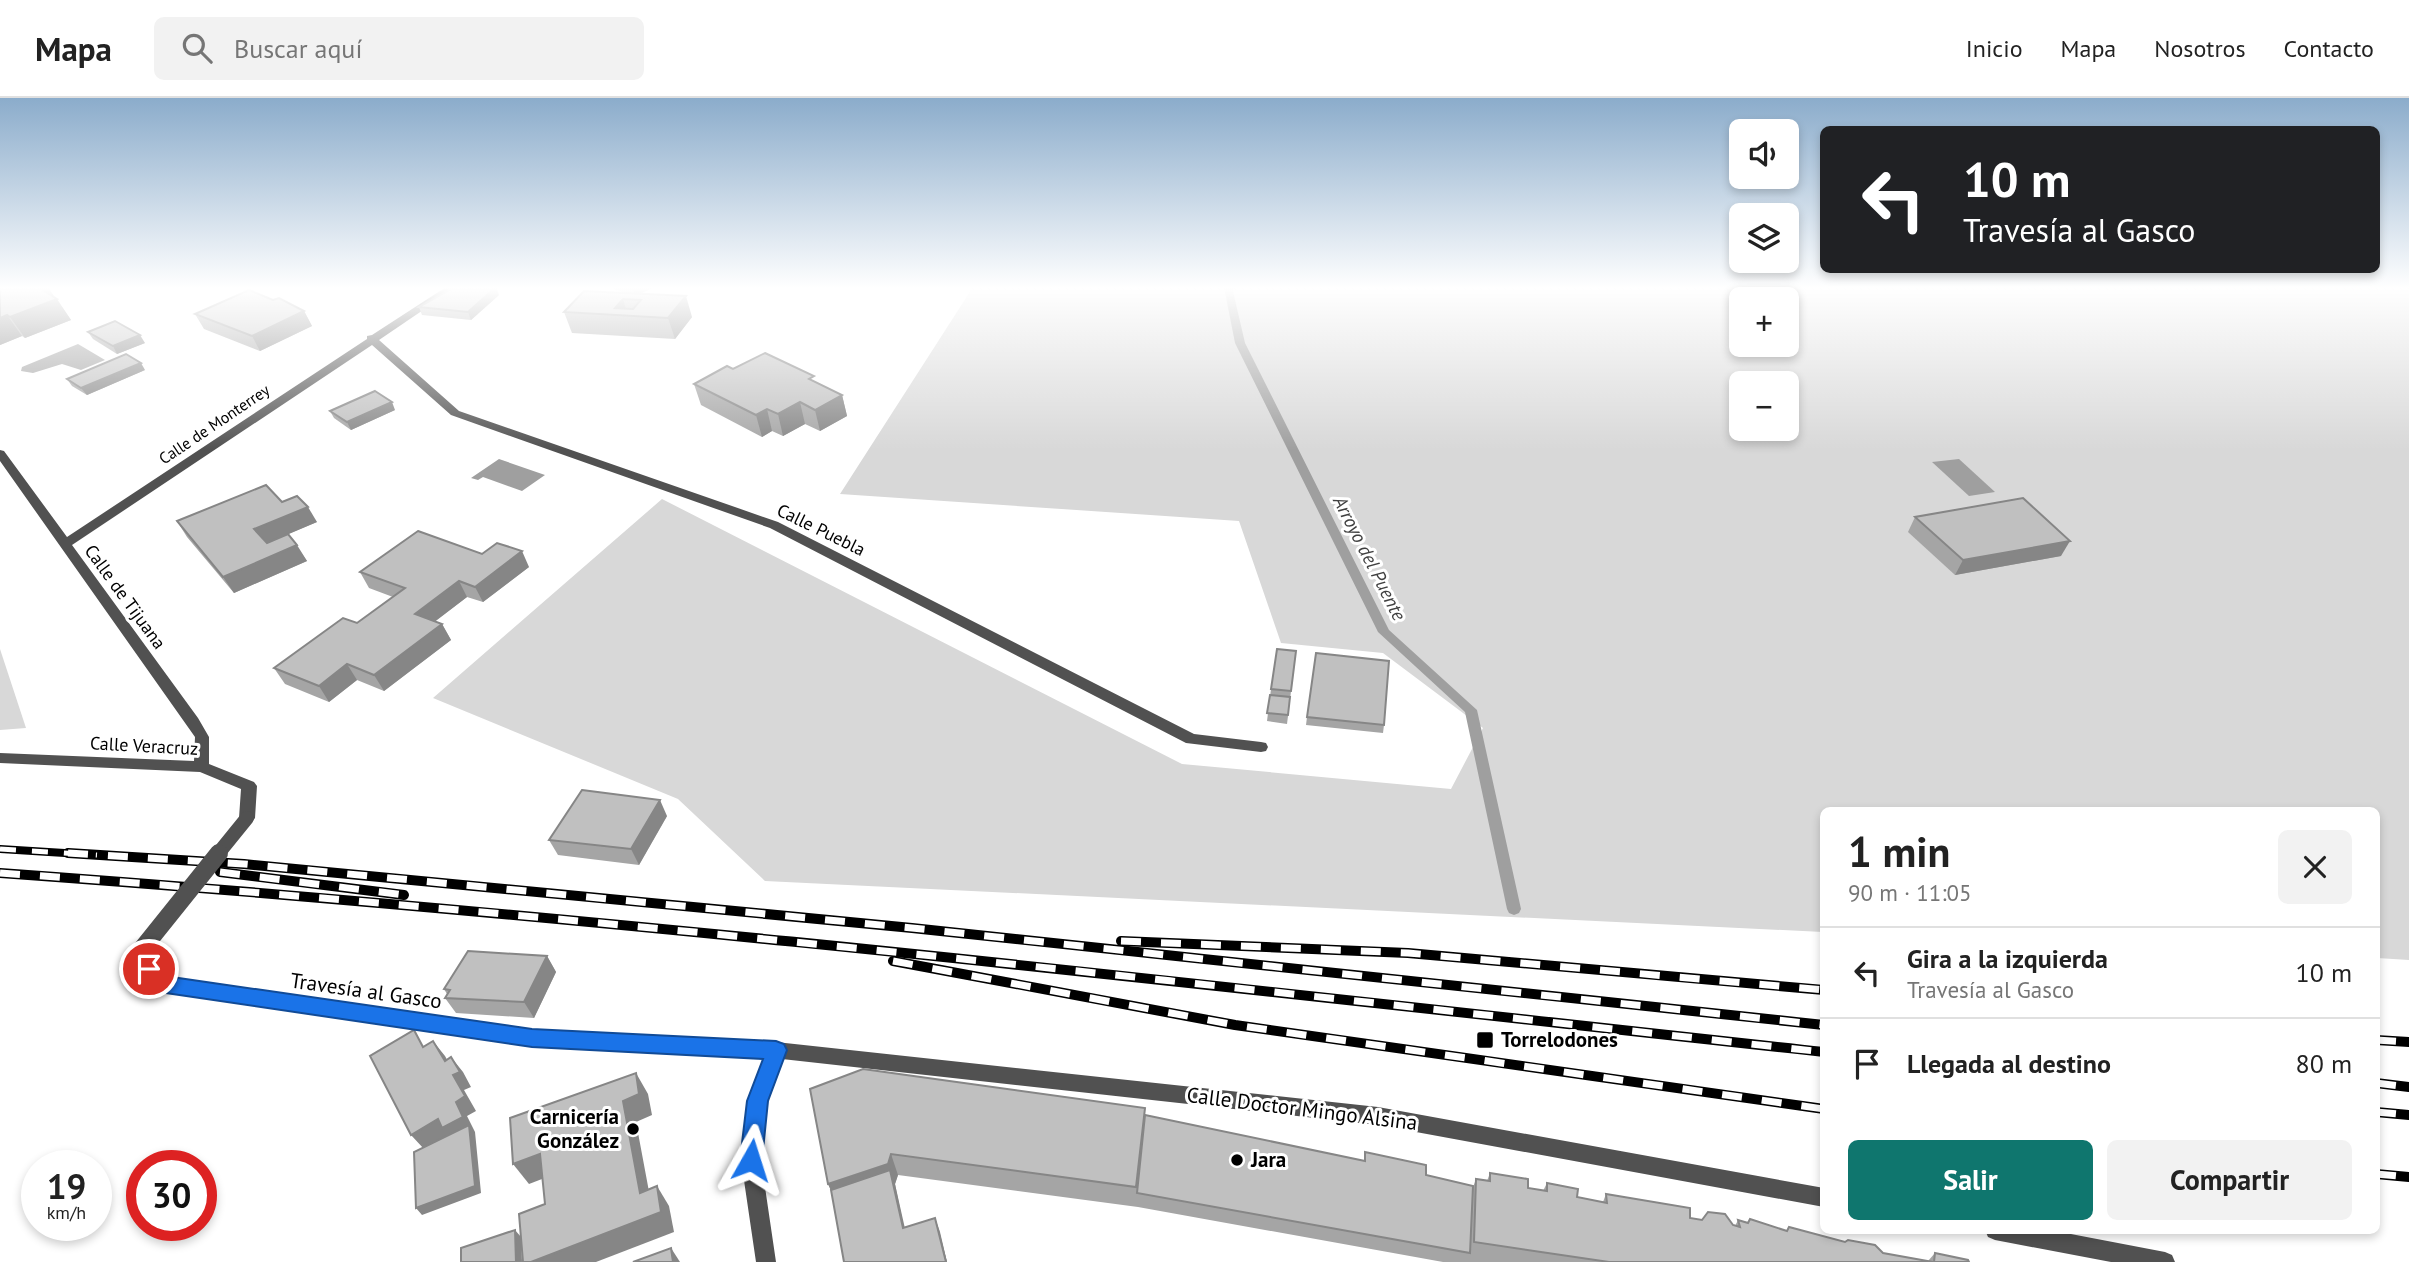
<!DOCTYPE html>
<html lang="es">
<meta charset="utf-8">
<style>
body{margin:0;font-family:"PT Sans",sans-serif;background:#f2f2f2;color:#222;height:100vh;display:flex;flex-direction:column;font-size:26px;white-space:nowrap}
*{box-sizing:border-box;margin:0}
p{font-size:23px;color:#767676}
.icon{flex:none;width:38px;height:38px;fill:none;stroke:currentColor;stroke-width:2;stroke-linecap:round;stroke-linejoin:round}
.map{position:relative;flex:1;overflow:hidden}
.drawer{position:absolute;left:1820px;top:709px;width:560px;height:427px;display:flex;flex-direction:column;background:#fff;border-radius:10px;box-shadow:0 4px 10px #0003}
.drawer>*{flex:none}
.hud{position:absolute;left:1820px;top:28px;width:560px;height:147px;border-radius:10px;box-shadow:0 4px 10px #0003;background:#202124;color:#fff;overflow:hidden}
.fabs{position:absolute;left:1729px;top:21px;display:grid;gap:14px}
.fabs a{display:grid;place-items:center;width:70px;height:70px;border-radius:10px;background:#fff;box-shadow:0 4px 10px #0003;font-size:35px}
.speed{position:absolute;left:21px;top:1052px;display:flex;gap:14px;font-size:35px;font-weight:700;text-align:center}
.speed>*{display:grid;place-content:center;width:91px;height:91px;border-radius:50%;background:#fff;box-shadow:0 4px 10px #0003;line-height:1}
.speed small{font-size:18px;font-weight:400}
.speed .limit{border:10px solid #d22;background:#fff;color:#111}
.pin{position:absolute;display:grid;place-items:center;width:60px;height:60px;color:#fff;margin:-30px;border:4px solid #fff;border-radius:50%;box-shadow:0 2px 7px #0007}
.me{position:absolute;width:77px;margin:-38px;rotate:6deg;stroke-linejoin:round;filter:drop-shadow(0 0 5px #0008)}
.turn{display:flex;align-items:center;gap:24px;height:147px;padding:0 28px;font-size:32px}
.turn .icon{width:91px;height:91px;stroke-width:2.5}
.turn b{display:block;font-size:49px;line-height:60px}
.round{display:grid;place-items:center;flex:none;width:74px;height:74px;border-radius:10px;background:#f2f2f2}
.headline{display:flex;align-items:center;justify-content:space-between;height:119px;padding:0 28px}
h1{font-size:42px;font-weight:800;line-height:52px}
.action{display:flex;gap:14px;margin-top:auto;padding:14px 28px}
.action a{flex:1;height:80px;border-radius:10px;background:#0f766e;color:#fff;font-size:28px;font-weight:800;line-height:80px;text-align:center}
.action a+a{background:#f2f2f2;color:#222}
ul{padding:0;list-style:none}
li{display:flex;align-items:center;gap:21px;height:91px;padding:0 28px;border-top:2px solid #e0e0e0}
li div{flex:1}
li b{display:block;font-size:26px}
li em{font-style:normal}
header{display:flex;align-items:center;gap:42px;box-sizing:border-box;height:98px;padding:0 35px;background:#fff;border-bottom:2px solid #e0e0e0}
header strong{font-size:33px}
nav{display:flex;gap:38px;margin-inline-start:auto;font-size:24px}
.search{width:490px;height:63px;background:#f2f2f2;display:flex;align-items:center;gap:18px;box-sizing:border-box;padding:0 24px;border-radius:10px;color:#767676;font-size:26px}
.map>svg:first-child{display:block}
.green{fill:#d8d8d8;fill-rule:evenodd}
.water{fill:#9f9f9f}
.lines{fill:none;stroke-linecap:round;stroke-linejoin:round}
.stream{fill:#9f9f9f;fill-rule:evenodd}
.minor{fill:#515151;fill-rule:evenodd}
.rail-far1-casing{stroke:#000;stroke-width:8}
.rail-casing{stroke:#000;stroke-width:10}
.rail-far1{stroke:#fff;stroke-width:5;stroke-dasharray:16;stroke-linecap:butt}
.rail{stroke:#fff;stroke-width:7;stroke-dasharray:20;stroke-linecap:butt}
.minor-bridge-far1{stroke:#515151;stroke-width:14}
.minor-bridge{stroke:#515151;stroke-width:18}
.wall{fill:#a5a5a5}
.shaded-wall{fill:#868686}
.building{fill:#c0c0c0;stroke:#868686;stroke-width:2;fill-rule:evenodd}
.route{fill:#1a73e8;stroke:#114b97;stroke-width:2}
.poi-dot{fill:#000;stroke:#fff;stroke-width:2.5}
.labels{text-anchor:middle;stroke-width:6;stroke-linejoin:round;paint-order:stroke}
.far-street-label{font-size:16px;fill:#000;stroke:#fff}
.street-label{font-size:18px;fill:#000;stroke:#fff}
.water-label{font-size:19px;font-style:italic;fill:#404040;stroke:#fff}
.near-street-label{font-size:21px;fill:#000;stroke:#fff}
.near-poi-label{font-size:21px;font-weight:bold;fill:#000;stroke:#fff;text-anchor:start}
</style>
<header>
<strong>Mapa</strong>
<div class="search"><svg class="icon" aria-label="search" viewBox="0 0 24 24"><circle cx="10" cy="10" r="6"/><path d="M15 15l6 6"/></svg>Buscar aquí</div>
<nav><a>Inicio</a><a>Mapa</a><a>Nosotros</a><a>Contacto</a></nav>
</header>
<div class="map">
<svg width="2409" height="1164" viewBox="0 0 2409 1164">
<rect width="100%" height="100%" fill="#fff"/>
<g class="green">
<path d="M973 189H2409V862L2377 860 2376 712H1824L1823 834 765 783 678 701 433 600 662 401 1182 666 1451 691 1483 630 1383 555 1281 545 1239 423 840 396ZM1741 201H1787V247H1741ZM1741 285H1787V331H1741Z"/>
<polygon points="0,551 26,630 0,632"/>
</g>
<g class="water">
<polygon points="78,246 105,262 81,272 62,266 33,275 21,273 22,269"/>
<polygon points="499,361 545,377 522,393 483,379 478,382 471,380"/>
<polygon points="1959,361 1995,394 1969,398 1932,364"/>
</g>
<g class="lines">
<polygon class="stream" points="1224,189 1232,189 1245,245 1389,532 1477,612 1521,811 1519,815 1514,817 1509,815 1507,811 1465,614 1378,534 1235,245"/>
<g class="minor">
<polygon points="446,189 457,189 379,242 459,313 778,424 1194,636 1261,644 1266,645 1268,649 1266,653 1261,654 1186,645 770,430 451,317 372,247 72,447 198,620 209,639 209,666 254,684 257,688 255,720 252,724 242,724 239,720 241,691 200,674 0,665 0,655 194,663 195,639 0,363 0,352 4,353 67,439 367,241 367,238 372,237"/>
<polygon points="138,849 144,851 164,879 532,932 776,944 1378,1009 1824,1090 1824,1109 1378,1027 782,961 767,1003 761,1062 776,1164 756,1164 741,1062 749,1003 764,959 532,948 159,893 153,891 130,856 132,851"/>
<polygon points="1985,1132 2050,1132 2165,1154 2172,1157 2175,1164 2111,1164 1995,1142 1988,1139"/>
</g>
<defs>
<polyline id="rail-far1" points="0,751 97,757"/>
<g id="rail">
<polyline points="68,755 244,766 912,830 1824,927"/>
<polyline points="220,774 404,797"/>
<path d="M0 775C610 818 1216 888 1824 954"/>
<polyline points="1121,843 1408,855 1824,892"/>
<polyline points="893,863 1235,927 1824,1011"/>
<polyline points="2376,942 2409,944"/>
<polyline points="2376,985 2409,989"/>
<polyline points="2376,1014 2409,1017"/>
<polyline points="2376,1076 2409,1079"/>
</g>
</defs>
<use href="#rail-far1" class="rail-far1-casing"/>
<use href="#rail" class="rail-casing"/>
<use href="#rail-far1" class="rail-far1"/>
<use href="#rail" class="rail"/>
<polyline class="minor-bridge-far1" points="217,757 247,720"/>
<polyline class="minor-bridge" points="138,856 219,755"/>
</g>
<g class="wall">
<polygon points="0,189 55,199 71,222 25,240 22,238 0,247"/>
<polygon points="611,189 654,189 640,196 692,219 675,241 572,235 564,214 625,195 611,190"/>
<polygon points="499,197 471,222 422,217 419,209"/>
<polygon points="304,213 312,228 260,253 204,231 195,216"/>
<polygon points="88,234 145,245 117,256 93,241"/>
<polygon points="733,271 815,284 842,297 847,318 820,333 805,326 783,338 772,333 762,339 701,307 694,286"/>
<polygon points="145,272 87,297 72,288 67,281"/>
<polygon points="395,312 351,332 334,320 330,313"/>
<polygon points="282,404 317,424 288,436 307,463 234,495 187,439 177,423"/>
<polygon points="1915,419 2061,458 1955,477 1908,434"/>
<polygon points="482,456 529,469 483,504 467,499 435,523 442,526 451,542 384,593 357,582 329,604 285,586 274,570 357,525 393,499 369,490 360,474"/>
<polygon points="1295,561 1287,626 1267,623 1271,591"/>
<polygon points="1307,619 1384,627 1383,635 1306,627"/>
<polygon points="667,718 639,767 558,757 549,742"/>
<polygon points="547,858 556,874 534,920 456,915 445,900 447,896 444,891"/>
<polygon points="863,971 1145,1010 1145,1017 1364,1063 1365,1054 1426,1077 1472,1092 1476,1081 1487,1083 1490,1075 1528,1090 1543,1093 1547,1085 1577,1099 1603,1104 1606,1096 1690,1120 1735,1128 1738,1122 1883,1155 1928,1163 1935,1155 1969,1164 1443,1164 1138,1109 898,1077 895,1086 904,1130 935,1120 947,1164 844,1164 831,1092 828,1086"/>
</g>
<g class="shaded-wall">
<polygon points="48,189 56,201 57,201 71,222 25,240 10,219 41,191"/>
<polygon points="496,189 499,197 471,222 468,214"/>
<polygon points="632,189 654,189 635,198"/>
<polygon points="686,198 692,219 675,241 668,220"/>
<polygon points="623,201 628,218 615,210"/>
<polygon points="304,213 312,228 260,253 252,238"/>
<polygon points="7,217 22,238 0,247 0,220"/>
<polygon points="140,237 145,245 117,256 113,248"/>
<polygon points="141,265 145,272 87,297 81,290"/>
<polygon points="842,297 847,318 820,333 815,312"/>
<polygon points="392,304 395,312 351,332 347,324"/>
<polygon points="800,304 805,326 783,338 778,316"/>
<polygon points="767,311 772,333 762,339 756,317"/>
<polygon points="308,409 317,424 263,447 254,431"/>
<polygon points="2070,443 2061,458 1955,477 1963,462"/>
<polygon points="297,447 307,463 234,495 223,479"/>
<polygon points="522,453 529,469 483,504 475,489"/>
<polygon points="459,483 467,499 424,532 415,516"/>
<polygon points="442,526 451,542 384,593 374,577"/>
<polygon points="347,566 357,582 329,604 319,588"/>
<polygon points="660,702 667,718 639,767 631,751"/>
<polygon points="547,858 556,874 534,920 524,904"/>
<polygon points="433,943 445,958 455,976 451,959 463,974 471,989 464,992 476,1013 467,1018 475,1034 481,1095 422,1117 416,1110 424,1051 411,1037 456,1004 445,963"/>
<polygon points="636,975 648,996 652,1017 636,1024 653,1115 640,1095 623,1003"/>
<polygon points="540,1056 555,1076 529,1086 513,1066"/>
<polygon points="891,1056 898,1077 895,1086 908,1144 837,1106 828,1086"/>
<polygon points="657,1088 669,1108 674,1134 596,1164 531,1164"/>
<polygon points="935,1120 940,1134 947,1164 946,1164"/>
<polygon points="515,1132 521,1139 522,1164 516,1164"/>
<polygon points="671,1150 680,1164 673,1164"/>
</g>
<g class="building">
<polygon points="0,189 47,189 41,191 57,201 10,219 7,217 0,220"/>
<polygon points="455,189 496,189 468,214 419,209"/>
<polygon points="249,192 273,202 279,200 304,213 252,238 195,216"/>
<path d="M584 193 686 198 668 220 564 214ZM623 201 641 202 633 211 615 210Z"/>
<polygon points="115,223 140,237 113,248 88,234"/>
<polygon points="765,255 814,278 809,281 842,297 815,312 800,304 778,316 767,311 756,317 694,286 727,268 733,271"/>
<polygon points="126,256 141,265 81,290 67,281"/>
<polygon points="375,293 392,304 347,324 330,313"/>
<polygon points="266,387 282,404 297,398 308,409 254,431 267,445 288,436 297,447 223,479 177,423"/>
<polygon points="2023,400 2070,443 1963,462 1915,419"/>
<polygon points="418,433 482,456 497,445 522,453 475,489 459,483 415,516 442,526 374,577 347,566 319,588 274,570 343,520 357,525 405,490 360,474"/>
<polygon points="1277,551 1296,553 1291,593 1271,591"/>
<polygon points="1316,555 1389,563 1384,627 1307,619"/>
<polygon points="1270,597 1290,599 1288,617 1267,615"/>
<polygon points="582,692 660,702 631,751 549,742"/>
<polygon points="468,853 547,858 524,904 445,900 450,892 444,891"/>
<polygon points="414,932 423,949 433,943 445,963 451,959 460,974 453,977 465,998 456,1004 463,1019 442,1030 438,1021 411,1037 370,958"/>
<polygon points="863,971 1145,1010 1136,1089 891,1056 888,1066 828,1086 810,991"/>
<polygon points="636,975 639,996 623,1003 640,1095 657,1088 661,1114 531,1164 523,1164 519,1116 545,1106 540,1056 513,1066 510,1020"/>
<polygon points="1145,1017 1365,1063 1365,1054 1426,1067 1426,1077 1473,1088 1470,1155 1137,1095"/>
<polygon points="469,1027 475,1088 416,1110 414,1054"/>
<polygon points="890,1072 903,1130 935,1120 946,1164 844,1164 831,1092"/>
<polygon points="1490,1075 1528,1081 1528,1090 1547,1093 1547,1085 1578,1091 1577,1099 1607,1105 1606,1096 1690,1110 1690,1120 1702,1122 1708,1114 1725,1116 1733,1127 1740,1129 1738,1122 1748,1125 1750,1121 1787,1133 1789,1129 1845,1144 1848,1142 1875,1147 1883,1155 1933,1164 1609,1164 1474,1144 1476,1081 1490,1083"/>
<polygon points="515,1132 516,1164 461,1164 461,1150"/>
<polygon points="671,1150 673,1164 633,1164"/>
<polygon points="1935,1155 1968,1162 1969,1164 1934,1164"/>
</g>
<linearGradient id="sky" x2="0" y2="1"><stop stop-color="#8baccb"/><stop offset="0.54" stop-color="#fff"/><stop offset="1" stop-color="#fff" stop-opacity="0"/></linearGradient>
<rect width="2409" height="352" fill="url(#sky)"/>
<polygon class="route" points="149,862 156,865 165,878 532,931 776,943 784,946 787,952 768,1003 762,1062 759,1069 751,1072 744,1069 740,1062 747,1003 763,961 532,949 159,894 152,892 139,871 142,865"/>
<g class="poi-dot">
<rect x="1476" y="933" width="18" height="18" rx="3.5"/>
<circle cx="633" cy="1031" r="7"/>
<circle cx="1237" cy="1062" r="7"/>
</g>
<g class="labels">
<g class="far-street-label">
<text transform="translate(214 326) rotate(-34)" y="6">Calle de Monterrey</text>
</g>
<g class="street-label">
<text transform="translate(821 432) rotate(26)" y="6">Calle Puebla</text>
<text transform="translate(125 499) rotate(54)" y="6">Calle de Tijuana</text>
<text transform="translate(144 648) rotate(3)" y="6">Calle Veracruz</text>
</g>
<g class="water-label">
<text transform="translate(1370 460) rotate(63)" y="7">Arroyo del Puente</text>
</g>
<g class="near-street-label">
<text transform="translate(366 893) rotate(8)" y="7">Travesía al Gasco</text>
<text transform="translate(1302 1011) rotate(7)" y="7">Calle Doctor Mingo Alsina</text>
</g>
<g class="near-poi-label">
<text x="1501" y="949">Torrelodones</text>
<text x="619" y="1026" text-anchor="end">Carnicería<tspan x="619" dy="24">González</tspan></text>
<text x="1251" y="1069">Jara</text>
</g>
</g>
</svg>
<div class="fabs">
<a><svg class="icon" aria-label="sound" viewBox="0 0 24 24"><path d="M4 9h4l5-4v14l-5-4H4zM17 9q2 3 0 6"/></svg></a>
<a><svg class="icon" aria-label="layers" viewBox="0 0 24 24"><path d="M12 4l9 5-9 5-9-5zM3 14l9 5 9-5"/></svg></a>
<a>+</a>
<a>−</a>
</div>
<div class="speed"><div>19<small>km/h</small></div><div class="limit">30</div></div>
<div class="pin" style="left:149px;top:871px;background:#d93025"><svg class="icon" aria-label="arrive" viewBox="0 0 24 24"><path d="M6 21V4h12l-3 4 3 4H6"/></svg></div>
<svg class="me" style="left:751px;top:1062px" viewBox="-20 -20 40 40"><path d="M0-17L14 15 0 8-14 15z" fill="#1a73e8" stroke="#fff" stroke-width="4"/></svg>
<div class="hud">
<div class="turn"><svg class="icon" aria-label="left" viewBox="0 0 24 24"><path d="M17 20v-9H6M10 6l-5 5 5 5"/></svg><div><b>10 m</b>Travesía al Gasco</div></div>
</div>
<section class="drawer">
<div class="headline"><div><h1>1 min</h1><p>90 m · 11:05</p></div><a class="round"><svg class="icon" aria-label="close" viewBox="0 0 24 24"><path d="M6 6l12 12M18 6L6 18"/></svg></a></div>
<ul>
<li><svg class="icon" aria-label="left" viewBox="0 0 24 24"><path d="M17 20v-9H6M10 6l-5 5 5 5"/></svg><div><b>Gira a la izquierda</b><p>Travesía al Gasco</p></div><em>10 m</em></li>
<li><svg class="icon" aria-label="arrive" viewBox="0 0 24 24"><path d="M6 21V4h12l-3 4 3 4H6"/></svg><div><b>Llegada al destino</b></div><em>80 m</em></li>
</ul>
<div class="action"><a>Salir</a><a>Compartir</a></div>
</section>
</div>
